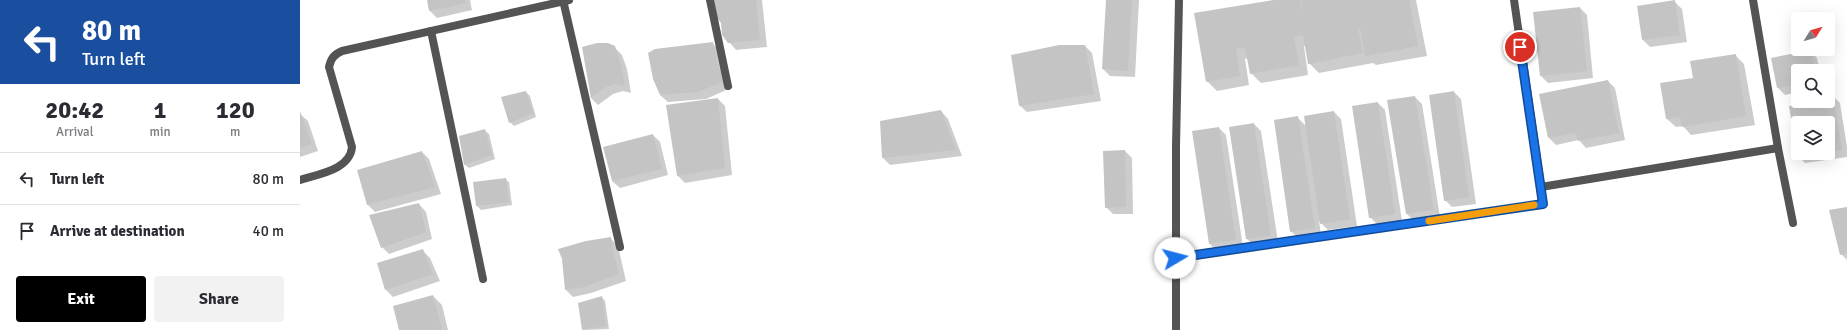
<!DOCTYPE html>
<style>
body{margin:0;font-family:Signika,sans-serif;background:#f2f2f3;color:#2b2b33;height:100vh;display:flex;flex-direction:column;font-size:15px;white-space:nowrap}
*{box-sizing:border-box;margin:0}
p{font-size:13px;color:#7c7c81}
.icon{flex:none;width:22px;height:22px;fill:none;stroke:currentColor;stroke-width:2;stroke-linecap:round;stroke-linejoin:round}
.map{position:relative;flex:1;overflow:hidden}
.side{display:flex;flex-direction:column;background:#fff;width:300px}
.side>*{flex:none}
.hud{background:#1a4fa0;color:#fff;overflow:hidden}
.needle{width:26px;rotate:53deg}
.fabs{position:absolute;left:1491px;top:12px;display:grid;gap:8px}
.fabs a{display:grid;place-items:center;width:44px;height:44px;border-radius:4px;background:#fff;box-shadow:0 4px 16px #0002;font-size:20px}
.pin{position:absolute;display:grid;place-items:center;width:34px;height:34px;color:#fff;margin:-17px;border:2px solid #fff;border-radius:50%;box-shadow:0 1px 4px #0007}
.me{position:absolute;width:44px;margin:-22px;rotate:82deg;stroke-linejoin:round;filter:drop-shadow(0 0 3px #0008)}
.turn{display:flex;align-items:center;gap:14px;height:84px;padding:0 16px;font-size:18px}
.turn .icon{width:52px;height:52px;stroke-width:2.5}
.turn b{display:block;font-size:28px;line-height:34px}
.eta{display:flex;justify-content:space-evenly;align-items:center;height:68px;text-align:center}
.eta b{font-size:24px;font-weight:700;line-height:28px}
.cta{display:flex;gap:8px;margin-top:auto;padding:8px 16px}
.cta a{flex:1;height:46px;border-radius:4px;background:#000;color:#fff;font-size:16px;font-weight:700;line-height:46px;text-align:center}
.cta a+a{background:#f2f2f3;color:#2b2b33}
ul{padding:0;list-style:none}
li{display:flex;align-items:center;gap:12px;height:52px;padding:0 16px;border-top:1px solid #e1e1e2}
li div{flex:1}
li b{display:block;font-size:15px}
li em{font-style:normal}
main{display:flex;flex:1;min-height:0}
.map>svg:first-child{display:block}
.shadow{fill:#0003;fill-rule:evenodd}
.building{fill:#c4c4c4}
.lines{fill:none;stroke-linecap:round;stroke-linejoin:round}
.street{stroke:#545454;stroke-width:8}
.route-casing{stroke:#114b97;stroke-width:10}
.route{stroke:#1a73e8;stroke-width:7}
.slow{stroke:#f59e0b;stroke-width:7}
</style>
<main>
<section class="side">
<div class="hud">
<div class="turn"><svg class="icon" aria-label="left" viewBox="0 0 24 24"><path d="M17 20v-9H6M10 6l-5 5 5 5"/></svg><div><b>80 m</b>Turn left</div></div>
</div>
<div class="eta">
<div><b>20:42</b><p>Arrival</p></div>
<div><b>1</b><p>min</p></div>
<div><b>120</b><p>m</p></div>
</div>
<ul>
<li><svg class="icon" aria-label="left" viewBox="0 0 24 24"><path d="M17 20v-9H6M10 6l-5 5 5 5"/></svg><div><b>Turn left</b></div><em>80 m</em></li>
<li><svg class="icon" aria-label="arrive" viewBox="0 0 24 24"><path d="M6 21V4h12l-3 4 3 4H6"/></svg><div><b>Arrive at destination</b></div><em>40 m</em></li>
</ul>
<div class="cta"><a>Exit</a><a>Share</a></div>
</section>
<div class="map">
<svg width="1547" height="330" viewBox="0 0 1547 330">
<rect width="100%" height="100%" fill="#fff"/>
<g class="shadow">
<polygon points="128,0 170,0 172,10 137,18 130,11"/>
<polygon points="411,0 462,0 467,47 436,50 429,42 422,23"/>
<polygon points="807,0 839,0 835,77 810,76 803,69"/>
<polygon points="979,0 1116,0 1127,56 1076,65 1073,63 1019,73 1009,63 1006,46 1004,46 1008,75 961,83 951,73 948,58 945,59 949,85 917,91 907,81"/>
<polygon points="1375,2 1382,9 1387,42 1350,47 1343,40"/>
<polygon points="1280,8 1287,15 1293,78 1248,83 1241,76"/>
<polygon points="412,43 419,50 426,78 433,87 406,99 368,102 360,95"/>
<polygon points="785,46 792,53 801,101 727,112 719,105"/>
<polygon points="314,47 322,55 327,69 331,93 323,91 313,94 298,105 291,98 283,48"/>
<polygon points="1510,51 1517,58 1520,71 1498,71 1498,92 1485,95 1478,88"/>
<polygon points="1435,55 1444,64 1455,125 1391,135 1383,126 1376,127 1367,119 1394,79"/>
<polygon points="1308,81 1315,88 1325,140 1286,148 1279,140 1256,145 1249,138"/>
<polygon points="226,92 230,96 236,117 214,126 210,122"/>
<polygon points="1154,92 1161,99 1176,204 1152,207 1145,200"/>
<path d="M1533 96 1540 103 1547 147V157L1505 163 1498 156 1490 107 1513 101H1528V97ZM1498 123H1528V153H1498Z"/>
<polygon points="1115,97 1122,104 1140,217 1114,221 1107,214"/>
<polygon points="418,99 425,106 432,175 385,183 378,176 367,106"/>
<polygon points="1078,103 1085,110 1102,221 1077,224 1070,217"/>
<polygon points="641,111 648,119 662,156 590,165 583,158 581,122"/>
<polygon points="1034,112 1041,119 1057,226 1028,230 1019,221 1021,235 998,238 991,231 997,117 1007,127"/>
<polygon points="0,114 8,121 18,151 0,157"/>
<polygon points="954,124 961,131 978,242 954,246 947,239"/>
<polygon points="919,128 926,135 943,247 917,251 910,244"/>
<polygon points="185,131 189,134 195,159 169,168 165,165 160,137"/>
<polygon points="353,135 360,142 368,175 320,188 312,181"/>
<polygon points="825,151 832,158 833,214 813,214 806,207"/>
<polygon points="122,152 129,159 141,194 75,212 68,205 58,171"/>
<polygon points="205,179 209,182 212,205 181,210 177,206"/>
<polygon points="119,204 126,212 132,239 89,254 82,247"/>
<polygon points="1547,208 1547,260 1541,254"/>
<polygon points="310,238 318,246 326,281 291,293 273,297 266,290"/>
<polygon points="122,250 130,258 140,281 93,297 86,290"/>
<polygon points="133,296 142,305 148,330 100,330"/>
<polygon points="302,297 305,301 309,329 284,330"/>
</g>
<g class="building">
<polygon points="127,0 165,0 166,3 129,11"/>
<polygon points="410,0 456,0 460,40 428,43 422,35 421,23 412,11"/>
<polygon points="806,0 832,0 828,71 802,69"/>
<polygon points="973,0 1000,0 1004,19 1001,0 1109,0 1118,46 1065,56 1060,28 1058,28 1063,53 1008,64 1003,35 994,37 999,65 950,74 945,48 936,49 940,76 906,82 894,13"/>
<polygon points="1375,0 1380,35 1342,40 1337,6"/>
<polygon points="1280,7 1287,71 1240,76 1233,12"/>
<polygon points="413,42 419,69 427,80 398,92 360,95 353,79 348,53 355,49"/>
<polygon points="297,43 308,43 315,46 320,61 325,86 315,84 306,87 291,98 282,47"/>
<polygon points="759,45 785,45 794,94 719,106 711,55"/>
<polygon points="1511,50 1515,71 1498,71 1498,84 1477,88 1471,58"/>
<polygon points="1436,54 1446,116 1382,127 1380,117 1366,119 1360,83 1393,78 1390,61"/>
<polygon points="1308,80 1319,133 1278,141 1276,133 1248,138 1239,94"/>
<polygon points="226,91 233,113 209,123 201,97"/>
<polygon points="1154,91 1169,197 1144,201 1129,95"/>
<polygon points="1533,95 1542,150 1528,152 1528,123 1498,123 1498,153 1514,154 1497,156 1489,106 1509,101 1528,101 1528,96"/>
<polygon points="1115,96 1134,210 1106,214 1087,100"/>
<polygon points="418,98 425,168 377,176 366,105"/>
<polygon points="1078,102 1095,214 1069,218 1052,106"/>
<polygon points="641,110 656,150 582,158 580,121"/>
<polygon points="0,111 12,144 0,148"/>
<polygon points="1034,111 1050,219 1020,224 1004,116"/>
<polygon points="998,116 1015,228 990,232 974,120"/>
<polygon points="954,123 971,236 946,239 929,127"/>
<polygon points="919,127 936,240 909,244 892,131"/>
<polygon points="185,129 192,155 164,165 159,136"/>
<polygon points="353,134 362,169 312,181 303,147"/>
<polygon points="825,150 826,207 805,208 803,151"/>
<polygon points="122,151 135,187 67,205 57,170"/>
<polygon points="206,178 209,202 176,206 173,182"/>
<polygon points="119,203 126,232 81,248 69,215"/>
<polygon points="1547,207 1547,253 1540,255 1529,210"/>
<polygon points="311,237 313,251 319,274 284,287 265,290 262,259 258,249 286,241"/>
<polygon points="123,249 133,274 85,290 77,263"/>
<polygon points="133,295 142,330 99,330 93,306"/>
<polygon points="302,296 306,326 282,330 278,303"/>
</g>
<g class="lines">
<g class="street">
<polyline points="263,0 320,247"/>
<polyline points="410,0 428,86"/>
<polyline points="1214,0 1241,187"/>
<polyline points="1453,0 1478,148 1493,223"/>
<polyline points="131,31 183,279"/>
<path d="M0 180C18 174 50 170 52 147L29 67C31 59 33 55 42 51L269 0"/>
<polyline points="875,258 1243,204 1241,187 1478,148"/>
<polyline points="876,330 876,146 879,0"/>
</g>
</g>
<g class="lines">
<defs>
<polyline id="route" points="875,258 1243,204 1220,47"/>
</defs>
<use href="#route" class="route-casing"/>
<use href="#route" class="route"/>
<polyline class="slow" points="1129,221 1234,205"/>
</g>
</svg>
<div class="fabs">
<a><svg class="needle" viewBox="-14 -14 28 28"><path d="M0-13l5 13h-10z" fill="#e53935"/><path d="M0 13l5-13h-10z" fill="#7c7c81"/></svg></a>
<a><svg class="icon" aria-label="search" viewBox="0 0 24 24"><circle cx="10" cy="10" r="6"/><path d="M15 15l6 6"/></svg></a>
<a><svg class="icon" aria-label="layers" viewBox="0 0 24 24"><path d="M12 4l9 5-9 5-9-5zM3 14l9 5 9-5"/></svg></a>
</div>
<div class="pin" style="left:1220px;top:47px;background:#d93025"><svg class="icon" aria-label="arrive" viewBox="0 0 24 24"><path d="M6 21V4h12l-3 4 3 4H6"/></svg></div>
<svg class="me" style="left:875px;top:258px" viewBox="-20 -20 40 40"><circle r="19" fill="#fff"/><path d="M0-13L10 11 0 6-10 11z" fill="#1a73e8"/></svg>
</div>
</main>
